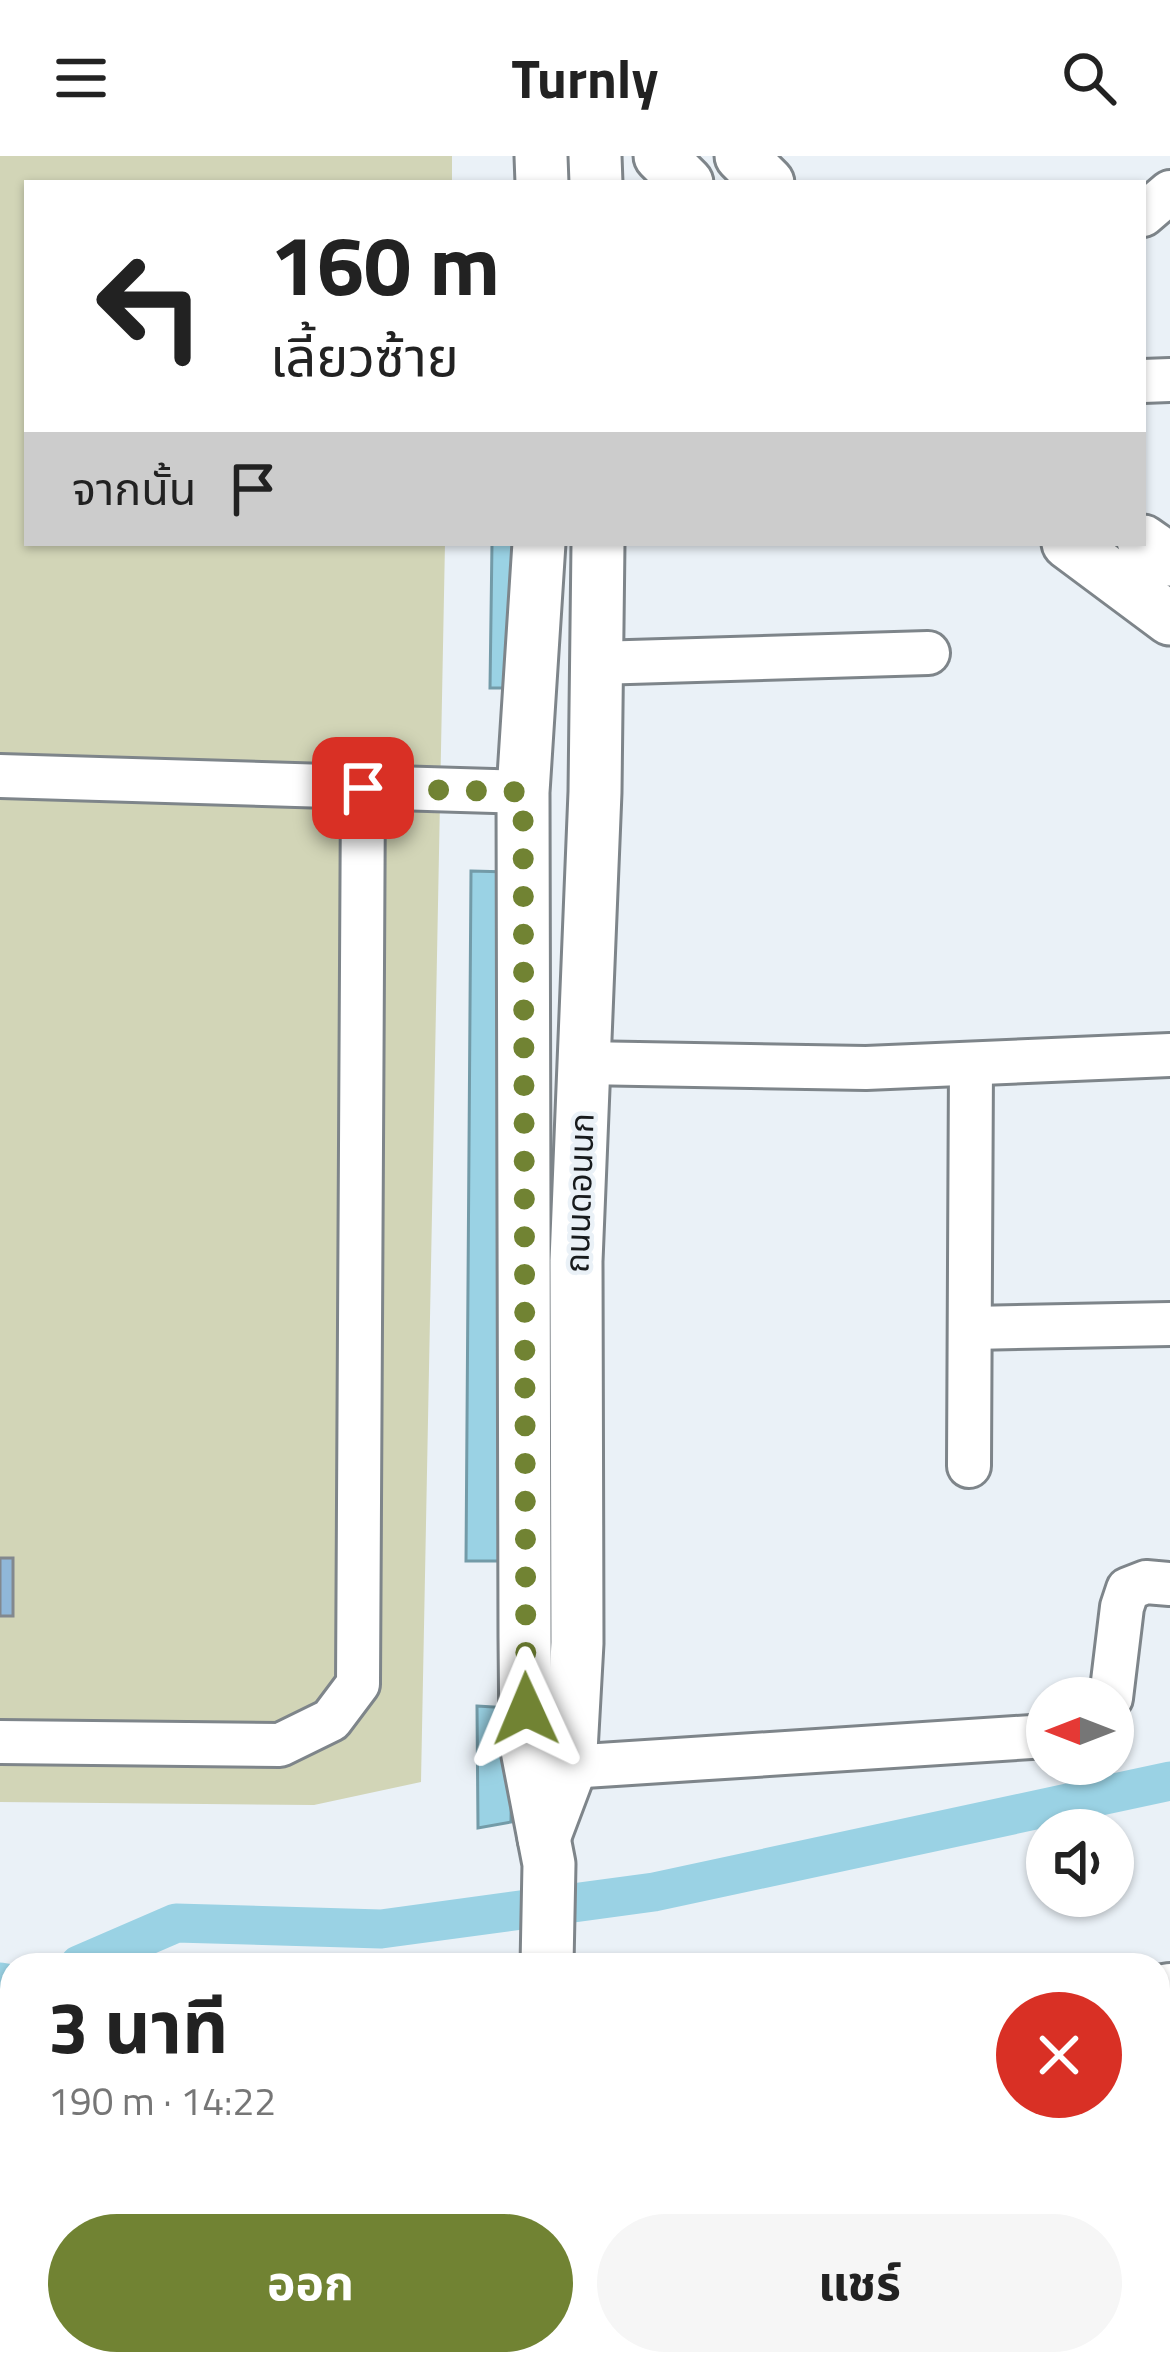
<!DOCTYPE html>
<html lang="th">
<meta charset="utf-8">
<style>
body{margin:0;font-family:"Titillium Web","Noto Sans Thai",sans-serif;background:#f6f6f6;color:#222;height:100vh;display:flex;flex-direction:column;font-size:45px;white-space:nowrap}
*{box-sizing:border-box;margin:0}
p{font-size:39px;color:#767676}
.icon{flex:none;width:66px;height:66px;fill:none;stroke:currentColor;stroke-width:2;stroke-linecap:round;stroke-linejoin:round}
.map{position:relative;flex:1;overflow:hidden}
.details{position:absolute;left:0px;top:1797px;width:1170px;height:423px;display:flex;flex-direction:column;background:#fff;border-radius:36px 36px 0 0;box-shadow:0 3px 9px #0004}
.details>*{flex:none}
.banner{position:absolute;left:24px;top:24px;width:1122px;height:366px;border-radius:0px;box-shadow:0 3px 9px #0004;background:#fff;color:#222;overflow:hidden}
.needle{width:78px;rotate:270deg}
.controls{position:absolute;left:1026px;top:1521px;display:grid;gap:24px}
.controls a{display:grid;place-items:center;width:108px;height:108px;border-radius:50%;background:#fff;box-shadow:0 3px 9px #0004;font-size:60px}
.pin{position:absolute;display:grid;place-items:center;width:102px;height:102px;color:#fff;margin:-51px;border-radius:24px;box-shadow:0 6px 18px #0006}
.me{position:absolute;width:132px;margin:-66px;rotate:359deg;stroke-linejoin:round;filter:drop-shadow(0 0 9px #0008)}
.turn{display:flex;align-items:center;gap:42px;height:252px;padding:0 48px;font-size:54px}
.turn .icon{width:156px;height:156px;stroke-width:2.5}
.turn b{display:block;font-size:84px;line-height:102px}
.then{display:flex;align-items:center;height:114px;padding:0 48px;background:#0003;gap:24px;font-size:45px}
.round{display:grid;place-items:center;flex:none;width:126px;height:126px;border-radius:63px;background:#f6f6f6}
.headline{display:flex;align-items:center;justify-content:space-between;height:204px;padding:0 48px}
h1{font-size:72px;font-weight:700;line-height:90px}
.primary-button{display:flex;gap:24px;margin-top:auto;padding:24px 48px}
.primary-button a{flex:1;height:138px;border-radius:72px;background:#718333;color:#fff;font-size:48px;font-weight:700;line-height:138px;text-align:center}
.primary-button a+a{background:#f6f6f6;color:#222}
header{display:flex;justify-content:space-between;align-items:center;height:156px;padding:0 48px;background:#fff;font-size:54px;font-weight:700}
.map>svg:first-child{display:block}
.green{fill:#d2d5b7}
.water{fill:#9ad2e4;stroke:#739ba8;stroke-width:3}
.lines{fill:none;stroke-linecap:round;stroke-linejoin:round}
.canal{stroke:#9ad2e4;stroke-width:39}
.building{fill:#90b7d8;stroke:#82888e;stroke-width:3}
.minor-casing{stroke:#7e858a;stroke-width:48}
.major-casing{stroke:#7e858a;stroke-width:57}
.minor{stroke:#fff;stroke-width:42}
.major{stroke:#fff;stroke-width:51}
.route{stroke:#718333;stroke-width:21;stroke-dasharray:0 37.8}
.labels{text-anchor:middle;stroke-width:9;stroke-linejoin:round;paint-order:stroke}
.street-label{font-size:33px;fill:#171a1c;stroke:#eaf1f7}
</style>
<header><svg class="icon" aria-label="menu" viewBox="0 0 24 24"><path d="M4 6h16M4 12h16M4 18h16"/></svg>Turnly<svg class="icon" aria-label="search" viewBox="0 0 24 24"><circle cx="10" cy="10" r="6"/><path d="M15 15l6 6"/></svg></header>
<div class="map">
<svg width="1170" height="2219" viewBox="0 0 1170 2219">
<rect width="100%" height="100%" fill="#eaf1f7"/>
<polygon class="green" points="0,0 452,0 452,27 27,27 27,387 445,387 421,1626 314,1649 0,1646"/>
<g class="water">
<polygon points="492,387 525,387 523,532 490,532"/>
<polygon points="471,715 509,716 503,1405 466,1405"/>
<polygon points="477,1550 512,1552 511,1666 478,1672"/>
</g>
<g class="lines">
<g class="canal">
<polyline points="79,1809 176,1767 381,1773 654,1736 1170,1625"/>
<polyline points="0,1826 12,1828"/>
</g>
</g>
<rect class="building" x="0" y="1402" width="13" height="58"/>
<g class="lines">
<defs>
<g id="minor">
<polyline points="1143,59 1170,36"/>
<polyline points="1143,225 1170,224"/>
<polyline points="596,507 928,497"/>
<polyline points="0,620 523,636"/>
<polyline points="583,907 866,912 1170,899"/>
<polyline points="972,1172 1170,1168"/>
<polyline points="969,1310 971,908"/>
<polyline points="1111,1542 1122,1451 1128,1433 1146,1426 1170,1428"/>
<polyline points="0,1586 280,1589 331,1564 358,1528 363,631"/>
<polyline points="538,1613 1047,1580"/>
<polyline points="1158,1831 1170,1829"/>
<polyline points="1158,2099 1170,2097"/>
<polyline points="118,2219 125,2208"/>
</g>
<g id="major">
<polyline points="541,0 542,27"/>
<polyline points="595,0 596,27"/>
<polyline points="660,0 687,27"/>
<polyline points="741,0 768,27"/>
<polyline points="1143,385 1170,404"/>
<polyline points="539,387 523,636 525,1481 526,1589 549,1708 547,1809"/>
<polyline points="1068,387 1170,463"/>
<polyline points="544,1682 570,1613 577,1487 576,1105 595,636 598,387"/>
<polyline points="543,2219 543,2208"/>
</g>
</defs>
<use href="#minor" class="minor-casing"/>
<use href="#major" class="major-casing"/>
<use href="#minor" class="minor"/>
<use href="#major" class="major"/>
</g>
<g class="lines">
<polyline class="route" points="363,632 523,636 526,1553"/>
</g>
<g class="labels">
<g class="street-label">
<text transform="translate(579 1037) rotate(-88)" y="12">ถนนดอนนก</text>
</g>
</g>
</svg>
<div class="controls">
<a><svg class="needle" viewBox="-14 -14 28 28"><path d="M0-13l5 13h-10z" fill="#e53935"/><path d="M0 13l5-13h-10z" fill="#767676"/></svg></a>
<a><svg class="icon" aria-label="sound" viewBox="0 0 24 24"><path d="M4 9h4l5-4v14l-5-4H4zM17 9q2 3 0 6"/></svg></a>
</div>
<div class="pin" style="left:363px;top:632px;background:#d93025"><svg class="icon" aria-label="arrive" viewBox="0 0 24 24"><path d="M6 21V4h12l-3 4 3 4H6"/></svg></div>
<svg class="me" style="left:526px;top:1553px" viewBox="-20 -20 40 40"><path d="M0-17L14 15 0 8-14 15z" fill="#718333" stroke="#fff" stroke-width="4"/></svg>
<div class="banner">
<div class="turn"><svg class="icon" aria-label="left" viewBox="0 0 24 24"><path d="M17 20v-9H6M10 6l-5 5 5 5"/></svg><div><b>160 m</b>เลี้ยวซ้าย</div></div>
<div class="then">จากนั้น<svg class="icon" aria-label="arrive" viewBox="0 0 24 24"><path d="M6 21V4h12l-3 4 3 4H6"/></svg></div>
</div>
<section class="details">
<div class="headline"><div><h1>3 นาที</h1><p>190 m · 14:22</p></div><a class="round" style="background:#d93025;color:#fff"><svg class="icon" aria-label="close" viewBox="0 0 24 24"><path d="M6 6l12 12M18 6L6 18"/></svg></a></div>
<div class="primary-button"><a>ออก</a><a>แชร์</a></div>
</section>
</div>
